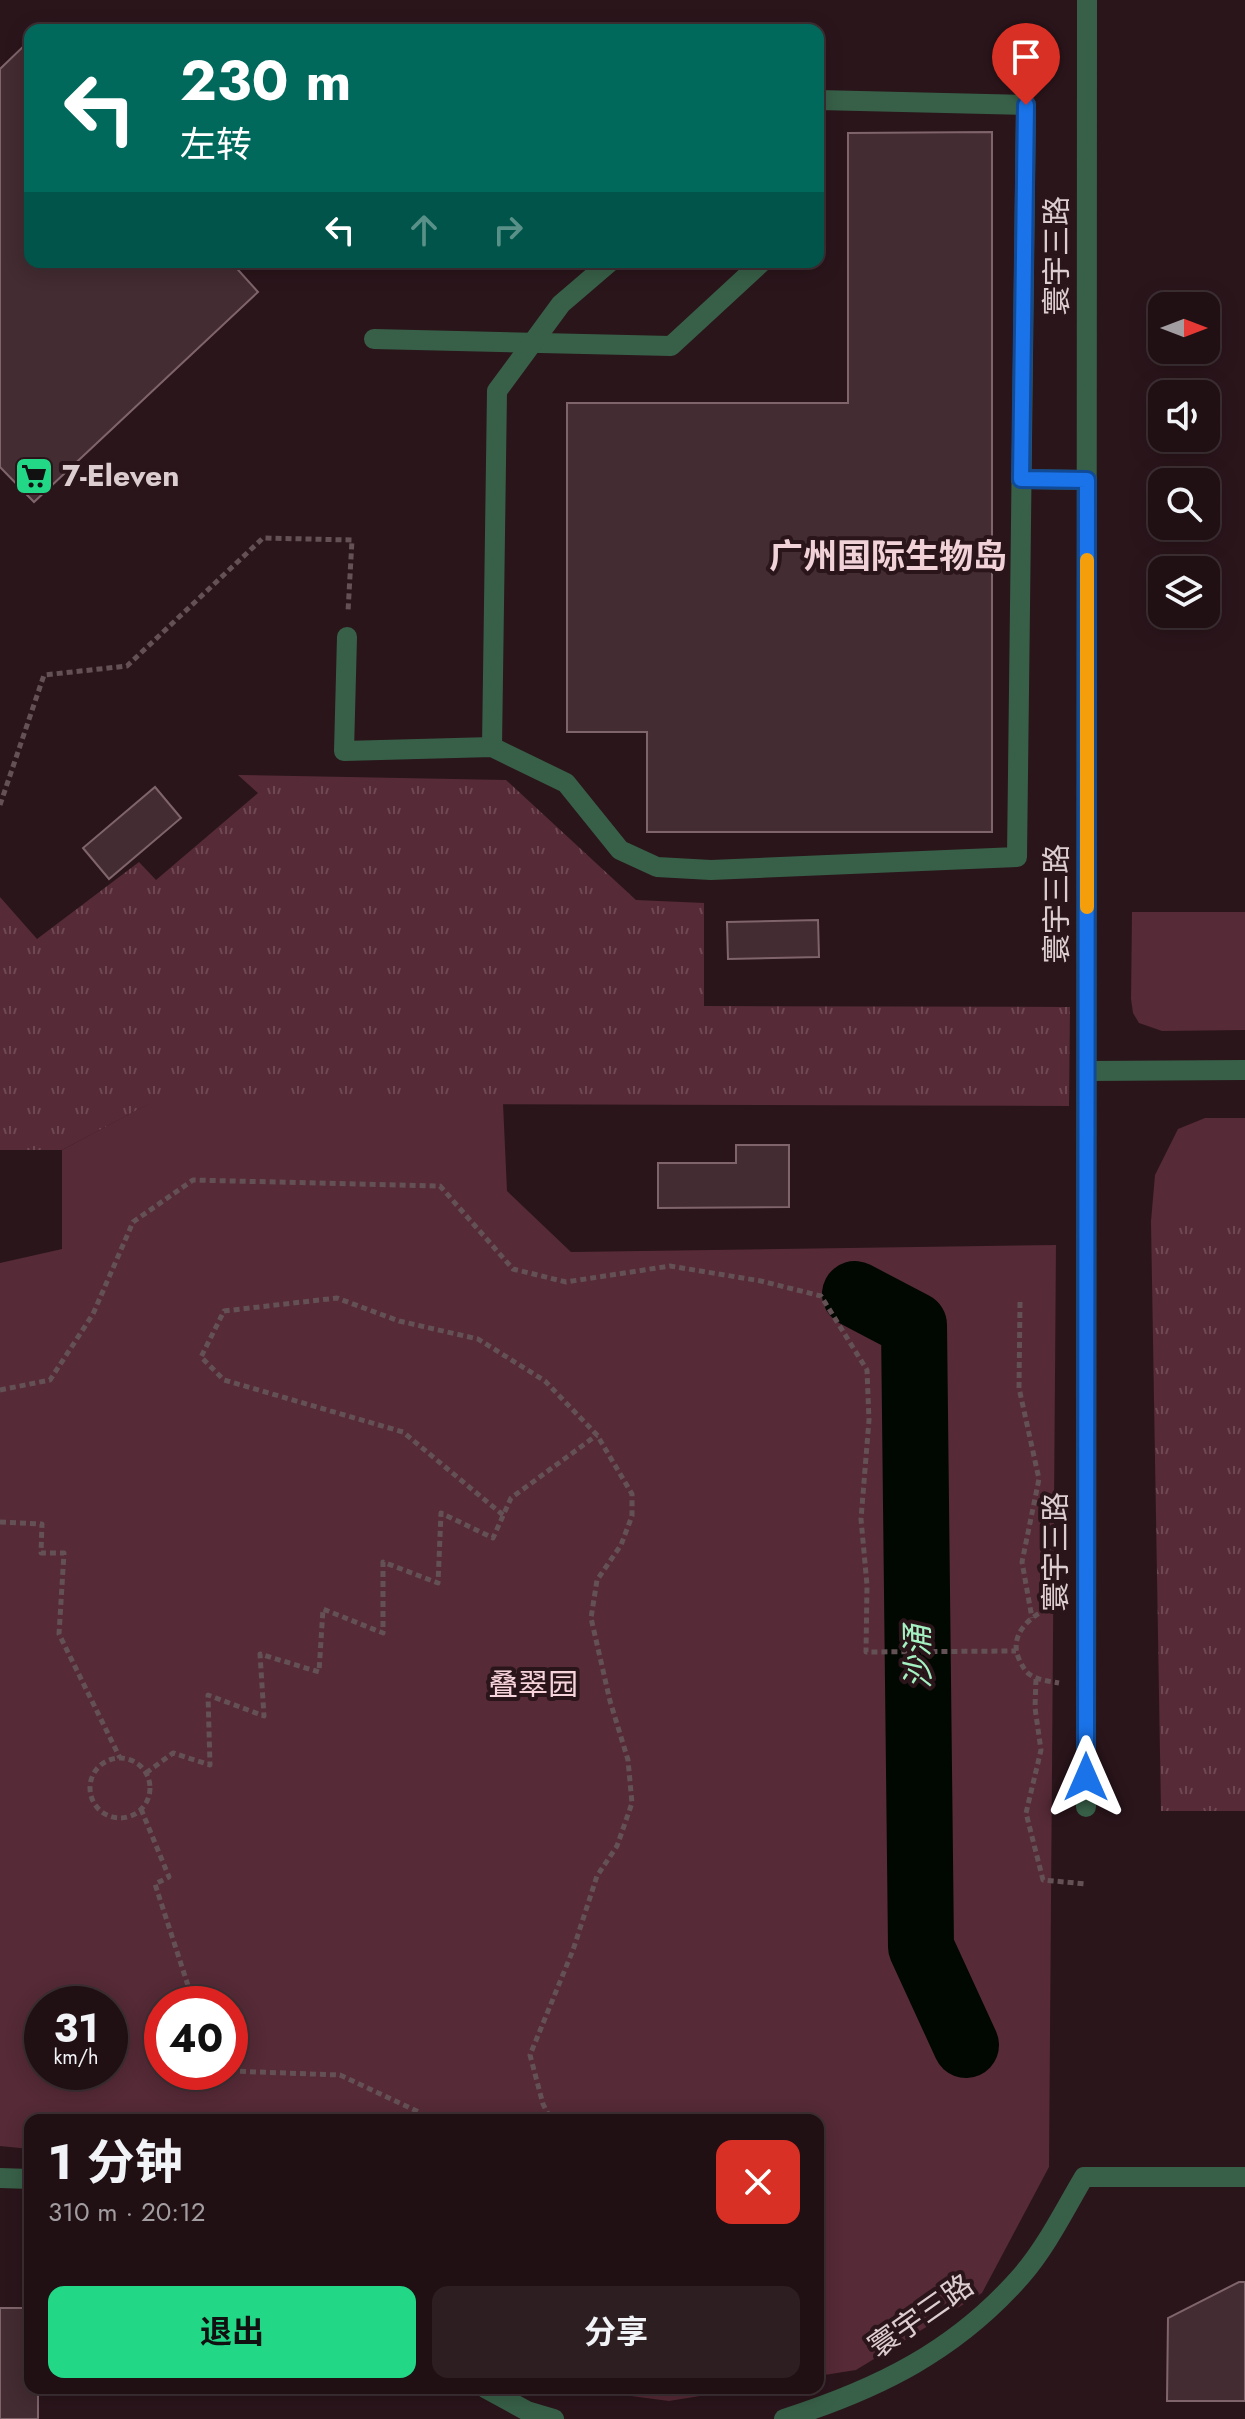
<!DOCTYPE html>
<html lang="zh">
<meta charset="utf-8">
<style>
body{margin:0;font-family:Jost,"Noto Sans SC",sans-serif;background:#2d1e22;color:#f1f3f6;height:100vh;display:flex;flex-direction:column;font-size:30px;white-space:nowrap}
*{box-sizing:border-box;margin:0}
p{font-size:26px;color:#a29da0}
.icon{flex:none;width:44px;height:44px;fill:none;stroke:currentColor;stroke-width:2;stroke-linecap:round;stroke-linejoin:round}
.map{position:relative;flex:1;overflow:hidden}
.sheet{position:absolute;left:24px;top:2114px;width:800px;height:280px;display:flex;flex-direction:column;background:#201014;border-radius:16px;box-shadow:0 4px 20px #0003,0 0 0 2px #3d3034}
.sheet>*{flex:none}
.top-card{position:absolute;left:24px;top:24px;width:800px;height:244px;border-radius:16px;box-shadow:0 4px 20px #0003,0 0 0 2px #3d3034;background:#00695c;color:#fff;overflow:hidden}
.needle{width:52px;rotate:90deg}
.fabs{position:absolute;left:1148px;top:292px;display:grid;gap:16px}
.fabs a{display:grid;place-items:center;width:72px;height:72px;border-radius:16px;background:#201014;box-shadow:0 4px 20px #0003,0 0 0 2px #3d3034;font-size:40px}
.speed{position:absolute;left:24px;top:1986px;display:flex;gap:16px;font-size:40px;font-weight:700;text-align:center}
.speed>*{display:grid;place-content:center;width:104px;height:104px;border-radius:50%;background:#201014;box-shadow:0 4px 20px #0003,0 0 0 2px #3d3034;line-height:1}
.speed small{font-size:20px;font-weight:400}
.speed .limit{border:12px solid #d22;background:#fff;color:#111}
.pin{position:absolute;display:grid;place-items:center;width:68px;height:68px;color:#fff;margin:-82px -34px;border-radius:50% 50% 50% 0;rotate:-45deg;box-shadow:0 0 8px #0007}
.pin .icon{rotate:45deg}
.me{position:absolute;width:88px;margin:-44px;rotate:0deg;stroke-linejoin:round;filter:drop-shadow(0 0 6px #0008)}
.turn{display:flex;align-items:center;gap:28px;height:168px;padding:0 24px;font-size:36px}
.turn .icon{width:104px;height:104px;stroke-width:2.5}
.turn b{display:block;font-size:56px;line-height:68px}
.lanes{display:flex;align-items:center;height:76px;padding:0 24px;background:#0003;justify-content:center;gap:40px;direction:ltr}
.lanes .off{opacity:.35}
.round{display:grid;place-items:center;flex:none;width:84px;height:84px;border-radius:16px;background:#2d1e22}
.summary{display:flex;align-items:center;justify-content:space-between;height:136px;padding:0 24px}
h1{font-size:48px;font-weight:700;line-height:60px}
.primary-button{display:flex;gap:16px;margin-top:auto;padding:16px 24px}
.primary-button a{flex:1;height:92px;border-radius:16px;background:#22d887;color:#111;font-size:32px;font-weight:700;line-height:92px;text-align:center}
.primary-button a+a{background:#2d1e22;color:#f1f3f6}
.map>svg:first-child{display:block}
.grass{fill:url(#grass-tufts)}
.park{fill:#562a37;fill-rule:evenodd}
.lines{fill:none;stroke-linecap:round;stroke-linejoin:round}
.river{stroke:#000801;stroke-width:66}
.building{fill:#432c32;stroke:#7f646b;stroke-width:2}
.path{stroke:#645156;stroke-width:5;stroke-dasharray:6 4;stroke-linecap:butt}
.minor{stroke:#386048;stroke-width:20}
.route-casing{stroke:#114b97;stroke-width:20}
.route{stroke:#1a73e8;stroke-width:14}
.slow{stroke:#f59e0b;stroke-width:14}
.labels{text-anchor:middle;stroke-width:8;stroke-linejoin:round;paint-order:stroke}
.street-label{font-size:30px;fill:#dccdd0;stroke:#2a151b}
.poi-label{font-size:30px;font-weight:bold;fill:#dccdd0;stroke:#2a151b;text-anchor:start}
.park-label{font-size:30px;fill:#f7d4dc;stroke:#2a151b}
.water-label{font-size:32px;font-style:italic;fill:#a4f2c2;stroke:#2a151b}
.quarter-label{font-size:34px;font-weight:bold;fill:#f1d2d9;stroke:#2a151b}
</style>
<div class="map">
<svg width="1245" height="2419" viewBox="0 0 1245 2419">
<defs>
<pattern id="grass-tufts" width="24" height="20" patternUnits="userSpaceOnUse" patternTransform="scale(2)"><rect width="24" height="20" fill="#562a37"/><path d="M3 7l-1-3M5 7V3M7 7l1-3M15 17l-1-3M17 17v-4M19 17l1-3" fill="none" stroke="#6e4853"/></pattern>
</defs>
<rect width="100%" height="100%" fill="#2a151b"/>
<g class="grass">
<polygon points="238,775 506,780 636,900 704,903 704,1006 1070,1007 1069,1106 151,1103 62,1150 0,1150 0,897 37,939 139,862 156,880 258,793"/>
<polygon points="1151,1221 1245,1221 1245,1811 1161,1811"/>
</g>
<g class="park">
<polygon points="1132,912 1245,912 1245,1030 1162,1031 1139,1023 1133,1013 1131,999"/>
<path d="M150 1103H503L507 1191 571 1252 1056 1245 1049 2167 982 2293 856 2370 818 2376V2120H30V2149L0 2146V1263L62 1249V1150ZM42 2004H110V2072H42ZM162 2004H230V2072H162Z"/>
<polygon points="1205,1118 1245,1118 1245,1221 1151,1221 1155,1175 1178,1129"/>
<polygon points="570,2388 749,2388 669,2401"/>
</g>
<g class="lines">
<polyline class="river" points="855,1294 914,1325 921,1947 966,2045"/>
</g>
<g class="building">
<polygon points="30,40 30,262 231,262 258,292 34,502 0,467 0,69"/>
<polygon points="992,132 992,832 647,832 647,732 567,732 567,403 848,403 848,133"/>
<polygon points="155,787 181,818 109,879 83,848"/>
<polygon points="818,920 819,957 728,959 727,922"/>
<polygon points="736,1145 789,1145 789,1207 658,1208 658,1163 736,1163"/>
<polygon points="1239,2282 1245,2282 1245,2401 1167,2401 1168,2318"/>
<polygon points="0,2308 30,2308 30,2388 38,2388 38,2419 0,2419"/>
</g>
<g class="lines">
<g class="path">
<polyline points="0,805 44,675 127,666 263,538 352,540 348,612"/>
<polyline points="1020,1302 1019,1388 1039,1479 1022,1562 1032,1618"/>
<polyline points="0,1390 50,1380 93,1314 133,1222 193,1180 440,1186 513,1269 566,1282 670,1266 761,1281 821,1296 867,1370 869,1420 861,1519 867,1585 866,1652 1016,1651"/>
<polyline points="503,1515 403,1432 224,1380 201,1357 224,1311 337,1298 399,1321 478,1339 545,1381 597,1435 632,1494 632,1516 621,1545 597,1580 591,1618 610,1701 628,1760 632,1803 617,1846 597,1876 573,1950 530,2055 543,2104 551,2120"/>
<polyline points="0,1522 42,1524 41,1553 64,1553 59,1634 120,1758"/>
<path d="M1057 1606C1035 1611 1007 1633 1019 1659 1022 1665 1024 1670 1029 1674 1037 1680 1048 1681 1059 1683"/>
<polyline points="1036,1679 1035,1708 1041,1750 1026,1813 1043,1880 1086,1884"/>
<circle cx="120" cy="1788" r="30"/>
<polyline points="146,1773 173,1753 210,1765 208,1695 264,1716 260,1654 319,1672 323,1609 383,1633 383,1562 438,1583 441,1513 493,1538 511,1498 597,1435"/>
<polyline points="141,1809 169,1877 155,1884 194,2004"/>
<polyline points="230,2071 340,2075 419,2112 427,2120"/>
</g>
<g class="minor">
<polyline points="374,339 671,346 762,262"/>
<polyline points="1021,479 1087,480"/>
<polyline points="347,637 344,751 492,747 566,783 620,850 657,867 711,870 1017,857 1026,105 818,100"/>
<polyline points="492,747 497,391 561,304 610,262"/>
<polyline points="1087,1071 1245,1070"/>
<polyline points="1086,1807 1087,0"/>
<polyline points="0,2178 30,2179"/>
<polyline points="485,2388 527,2411 554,2419"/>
<path d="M784 2419C878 2389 956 2351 1022 2275 1047 2246 1065 2209 1084 2177H1245"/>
</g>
</g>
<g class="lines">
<defs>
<polyline id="route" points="1026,105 1021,479 1087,480 1086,1777"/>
</defs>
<use href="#route" class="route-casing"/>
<use href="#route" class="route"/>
<polyline class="slow" points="1087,560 1087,907"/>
</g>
<defs>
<symbol id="supermarket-square" viewBox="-11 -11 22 22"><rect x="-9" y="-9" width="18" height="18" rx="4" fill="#22d887" stroke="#2a151b"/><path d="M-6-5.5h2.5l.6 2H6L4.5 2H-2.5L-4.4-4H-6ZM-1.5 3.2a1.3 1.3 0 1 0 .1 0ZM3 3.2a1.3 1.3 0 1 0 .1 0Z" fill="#111"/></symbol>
</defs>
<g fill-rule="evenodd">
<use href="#supermarket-square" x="12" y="454" width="44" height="44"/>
</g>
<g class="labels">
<g class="street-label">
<text transform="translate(1057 256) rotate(-90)" y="10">寰宇三路</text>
<text transform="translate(1057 904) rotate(-90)" y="10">寰宇三路</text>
<text transform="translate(1056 1552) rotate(-90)" y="10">寰宇三路</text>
<text transform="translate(921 2316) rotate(-35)" y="10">寰宇三路</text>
</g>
<g class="poi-label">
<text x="62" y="486">7-Eleven</text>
</g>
<g class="park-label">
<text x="533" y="1695">叠翠园</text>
</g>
<g class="water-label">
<text transform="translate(918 1657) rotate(-91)" y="11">沙涌</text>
</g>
<g class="quarter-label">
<text x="888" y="568">广州国际生物岛</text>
</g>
</g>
</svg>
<div class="fabs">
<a><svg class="needle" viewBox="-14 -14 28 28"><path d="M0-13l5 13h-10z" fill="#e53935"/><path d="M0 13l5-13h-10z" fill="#a29da0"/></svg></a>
<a><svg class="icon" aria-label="sound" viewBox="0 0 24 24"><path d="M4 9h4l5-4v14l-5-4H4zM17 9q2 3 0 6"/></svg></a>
<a><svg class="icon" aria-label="search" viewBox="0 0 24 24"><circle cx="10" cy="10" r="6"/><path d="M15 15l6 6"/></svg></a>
<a><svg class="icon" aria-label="layers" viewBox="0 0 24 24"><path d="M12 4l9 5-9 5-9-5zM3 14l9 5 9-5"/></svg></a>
</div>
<div class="speed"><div>31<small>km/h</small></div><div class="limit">40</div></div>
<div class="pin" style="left:1026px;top:105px;background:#d93025"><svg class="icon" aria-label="arrive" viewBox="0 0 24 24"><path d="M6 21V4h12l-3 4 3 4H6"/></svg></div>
<svg class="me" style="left:1086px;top:1777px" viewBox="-20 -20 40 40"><path d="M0-17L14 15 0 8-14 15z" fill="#1a73e8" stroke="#fff" stroke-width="4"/></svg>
<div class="top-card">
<div class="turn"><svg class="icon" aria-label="left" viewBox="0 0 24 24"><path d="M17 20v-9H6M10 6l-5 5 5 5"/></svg><div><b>230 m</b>左转</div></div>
<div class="lanes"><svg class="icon" aria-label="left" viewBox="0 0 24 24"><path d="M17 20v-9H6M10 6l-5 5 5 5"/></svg><svg class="icon off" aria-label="ahead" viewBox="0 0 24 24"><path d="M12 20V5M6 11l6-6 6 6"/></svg><svg class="icon off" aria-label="right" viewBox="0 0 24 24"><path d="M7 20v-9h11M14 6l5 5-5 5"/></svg></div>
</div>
<section class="sheet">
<div class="summary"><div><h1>1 分钟</h1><p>310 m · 20:12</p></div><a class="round" style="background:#d93025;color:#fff"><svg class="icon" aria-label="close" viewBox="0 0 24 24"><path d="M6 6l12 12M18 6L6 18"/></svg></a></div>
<div class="primary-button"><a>退出</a><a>分享</a></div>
</section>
</div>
